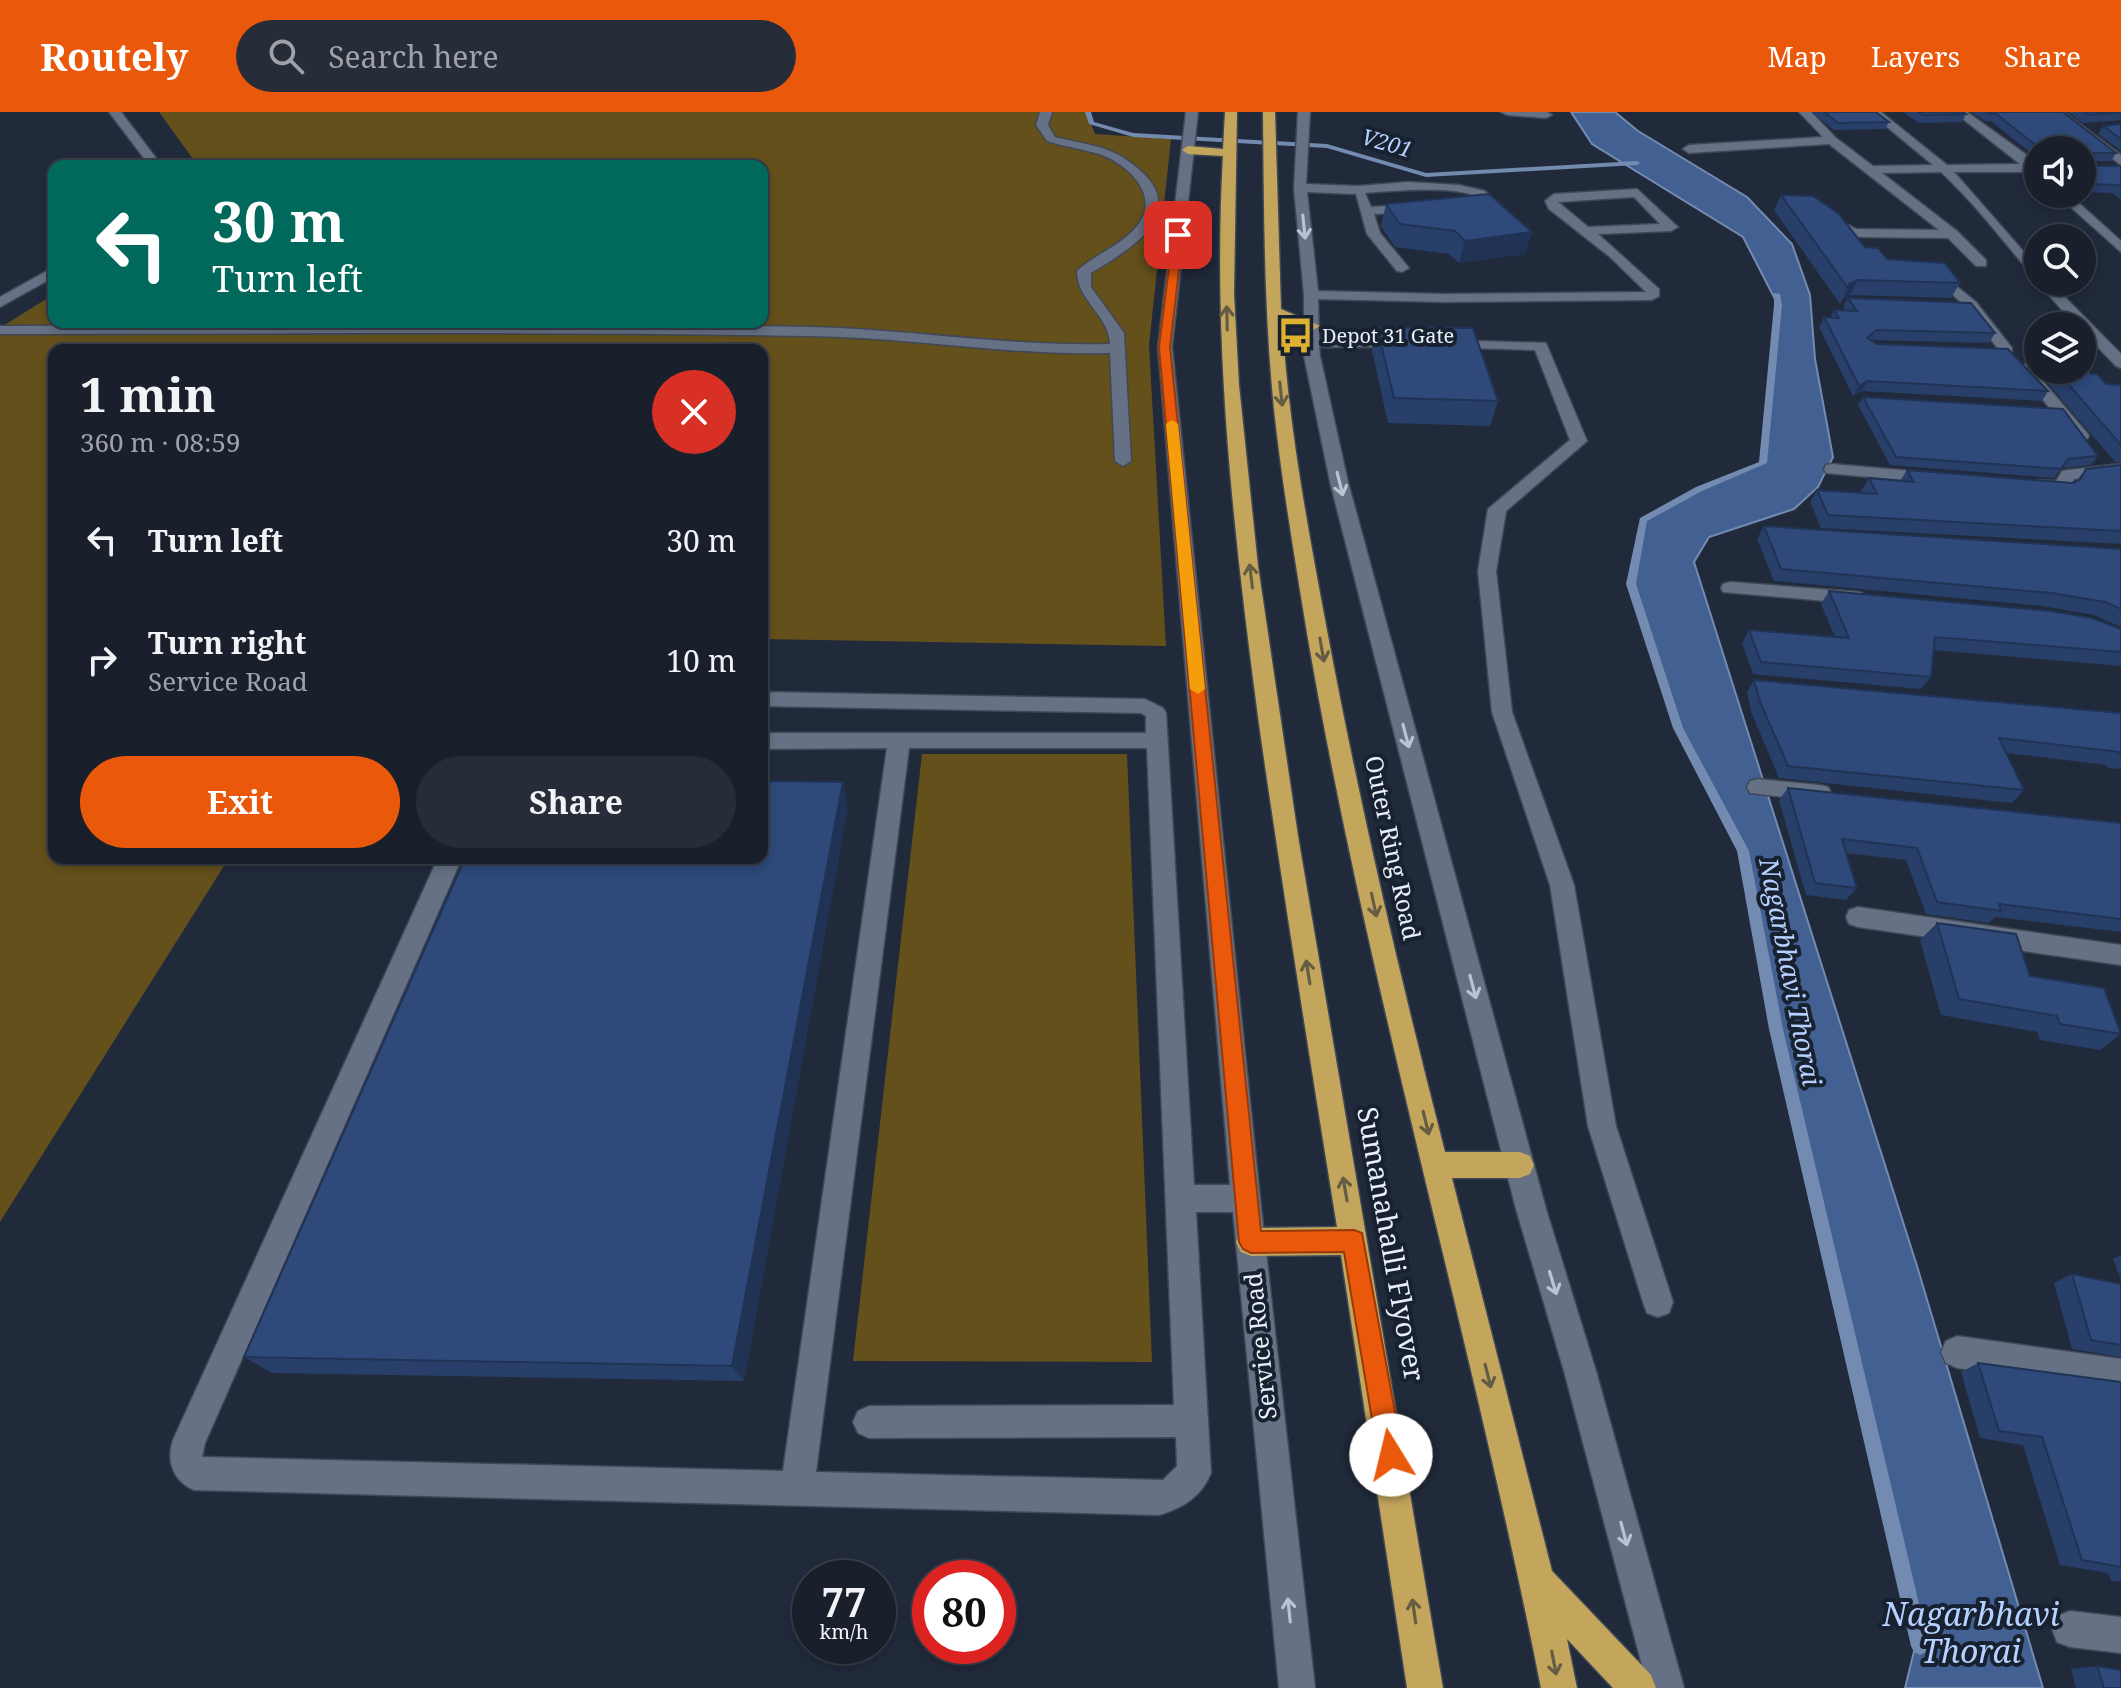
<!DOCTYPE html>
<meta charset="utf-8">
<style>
body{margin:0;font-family:"Noto Serif",serif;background:#262d38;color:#f1f3f6;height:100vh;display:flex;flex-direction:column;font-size:30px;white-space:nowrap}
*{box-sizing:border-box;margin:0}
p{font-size:26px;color:#9fa3a9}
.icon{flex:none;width:44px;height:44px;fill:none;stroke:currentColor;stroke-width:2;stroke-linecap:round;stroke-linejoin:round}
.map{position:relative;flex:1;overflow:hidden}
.panel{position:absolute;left:48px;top:232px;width:720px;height:520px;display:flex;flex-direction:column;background:#19202c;border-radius:16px;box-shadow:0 4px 12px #0003,0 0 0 2px #373e48}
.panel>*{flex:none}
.guide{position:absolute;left:48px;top:48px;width:720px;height:168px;border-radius:16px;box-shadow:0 4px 12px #0003,0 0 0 2px #373e48;background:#00695c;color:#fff;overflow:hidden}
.controls{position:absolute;left:2024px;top:24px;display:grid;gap:16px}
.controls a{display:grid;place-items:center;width:72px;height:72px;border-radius:50%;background:#19202c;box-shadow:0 4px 12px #0003,0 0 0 2px #373e48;font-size:40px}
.speed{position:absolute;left:792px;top:1448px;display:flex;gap:16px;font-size:40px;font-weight:700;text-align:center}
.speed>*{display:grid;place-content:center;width:104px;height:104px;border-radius:50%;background:#19202c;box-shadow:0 4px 12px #0003,0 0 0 2px #373e48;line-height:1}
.speed small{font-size:20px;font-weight:400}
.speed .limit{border:12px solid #d22;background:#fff;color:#111}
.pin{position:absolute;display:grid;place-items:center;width:68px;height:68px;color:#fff;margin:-34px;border-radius:16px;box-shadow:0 4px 12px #0006}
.me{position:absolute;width:88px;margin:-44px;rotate:351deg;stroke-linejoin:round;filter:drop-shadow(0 0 6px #0008)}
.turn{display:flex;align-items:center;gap:28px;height:168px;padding:0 32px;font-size:36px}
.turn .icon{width:104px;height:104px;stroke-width:2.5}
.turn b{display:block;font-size:56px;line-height:68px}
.round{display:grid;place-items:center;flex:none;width:84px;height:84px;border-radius:42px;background:#262d38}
.headline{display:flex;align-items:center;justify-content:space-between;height:136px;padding:0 32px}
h1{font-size:48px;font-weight:700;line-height:60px}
.primary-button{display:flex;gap:16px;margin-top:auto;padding:16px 32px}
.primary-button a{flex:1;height:92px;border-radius:48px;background:#ea580c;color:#fff;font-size:32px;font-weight:700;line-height:92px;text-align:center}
.primary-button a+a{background:#262d38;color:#f1f3f6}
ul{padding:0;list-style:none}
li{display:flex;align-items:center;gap:24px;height:120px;padding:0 32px}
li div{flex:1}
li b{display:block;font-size:30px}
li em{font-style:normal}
header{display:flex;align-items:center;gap:48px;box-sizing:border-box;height:112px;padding:0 40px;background:#ea580c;color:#fff}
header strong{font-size:38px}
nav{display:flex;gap:44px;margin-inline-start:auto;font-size:28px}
.search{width:560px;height:72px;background:#262d38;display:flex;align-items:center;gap:20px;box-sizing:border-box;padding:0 28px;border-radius:44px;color:#9fa3a9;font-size:30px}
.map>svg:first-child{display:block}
.green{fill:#64501b}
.water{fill:#436092;stroke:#748bb1;stroke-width:2}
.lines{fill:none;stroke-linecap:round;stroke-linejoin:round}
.stream{fill:#748bb1;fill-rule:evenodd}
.minor-casing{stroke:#3f4855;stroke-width:3}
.highway-casing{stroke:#3f4855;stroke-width:3}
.minor{fill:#667185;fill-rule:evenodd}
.highway{fill:#c3a55b;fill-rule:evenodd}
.wall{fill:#283f69}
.shaded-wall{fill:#203355}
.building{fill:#2e497a;stroke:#203355;stroke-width:2}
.oneway{stroke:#bac3d1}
.oneway2{stroke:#645c43}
.route{fill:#ea580c;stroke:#983908;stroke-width:2}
.slow{fill:#f59e0b}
.labels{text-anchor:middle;stroke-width:8;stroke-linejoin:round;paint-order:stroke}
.far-poi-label{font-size:20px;fill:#e8effa;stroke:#172130;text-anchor:start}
.far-water-label{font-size:22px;font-style:italic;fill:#b6d1ff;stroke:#172130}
.street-label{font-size:24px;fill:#e8effa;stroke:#172130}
.water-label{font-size:26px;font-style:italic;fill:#b6d1ff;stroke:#172130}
.near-street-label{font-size:28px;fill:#e8effa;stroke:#172130}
.near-water-label{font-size:32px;font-style:italic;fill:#b6d1ff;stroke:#172130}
</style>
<header>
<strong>Routely</strong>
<div class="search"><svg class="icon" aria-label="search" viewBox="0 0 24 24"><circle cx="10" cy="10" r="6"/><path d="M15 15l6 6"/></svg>Search here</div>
<nav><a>Map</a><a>Layers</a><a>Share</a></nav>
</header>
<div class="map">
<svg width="2121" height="1576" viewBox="0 0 2121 1576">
<rect width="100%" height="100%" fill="#212a3b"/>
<g class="green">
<polygon points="159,0 1086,0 1095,22 1171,27 1149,233 1166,534 762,527 762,238 54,238 54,746 229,746 0,1110 0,216 54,182 54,210 762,210 762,54 198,54"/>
<polygon points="922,642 1127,642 1152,1250 853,1249"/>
</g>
<polygon class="water" points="1571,0 1615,0 1638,19 1747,85 1792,132 1810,183 1815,247 1833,345 1818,375 1794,397 1709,425 1694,450 1917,1154 2043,1576 1905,1576 1918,1523 1776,917 1743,739 1678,616 1631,472 1643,408 1702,376 1763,351 1778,193 1743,125 1592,32"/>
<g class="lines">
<g class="stream">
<polygon points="1085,0 1091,0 1094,10 1133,21 1327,32 1426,61 1637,49 1640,51 1637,53 1426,65 1327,36 1133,25 1089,12"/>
<polygon points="1774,181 1780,182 1782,193 1767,351 1702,379 1647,409 1636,472 1683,616 1749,739 1783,917 1929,1534 1926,1540 1920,1543 1914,1540 1911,1534 1769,917 1737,739 1673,616 1626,472 1640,406 1696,375 1759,350 1774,193"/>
</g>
<defs>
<g id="minor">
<polygon points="109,0 121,0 162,54 150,54"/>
<path d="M1040 0H1052L1048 13 1055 25C1073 30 1093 32 1110 39 1123 44 1136 54 1146 64 1185 107 1124 141 1091 161V175L1124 221 1131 349 1123 354 1115 349 1110 241C1009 244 910 225 809 224 540 219 270 222 0 222V214C270 213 539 211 809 215 910 217 1009 235 1110 232 1109 203 1077 189 1077 159 1095 142 1121 134 1137 114 1161 85 1130 54 1102 43 1084 37 1065 35 1047 29L1036 13Z"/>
<path d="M1186 0H1198L1172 235 1260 1086 1315 1576H1279L1233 1100H1196L1211 1361C1201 1385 1183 1396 1159 1403L194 1378C173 1369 166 1349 173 1328L438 746H462L205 1331 202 1345 783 1359 887 636 762 637V621H1146V604L1141 601 762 594V580L1145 587 1163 596 1166 601 1194 1073H1230L1158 235ZM909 636H1147L1174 1293 869 1294 858 1299 853 1310 858 1321 869 1326 1176 1325 1177 1354 1163 1368 816 1360Z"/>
<path d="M1298 0H1310L1306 72 1358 74 1408 70 1459 73 1485 79 1512 103 1501 106C1494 99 1486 90 1477 85 1455 73 1391 79 1365 81L1371 95 1416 92 1422 96 1416 100 1374 102 1380 121 1409 156 1402 160 1397 159 1367 122 1356 82 1307 80 1318 179 1445 182 1646 180 1610 145 1549 97 1545 89 1554 82 1637 77 1678 115 1671 119 1598 122 1659 177V184L1652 188 1445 190 1318 187 1319 227H1406L1413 231 1406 235H1319L1320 244 1348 370 1546 1097 1596 1259 1684 1576H1648L1564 1259 1516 1097 1330 370 1304 244V183L1294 76ZM1634 85 1660 112 1588 115 1558 90Z"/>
<polygon points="1501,0 1547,0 1552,3 1546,6 1507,3"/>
<path d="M1799 0H1811L1836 26 1873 54 1933 53 1869 0H1881L1947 53 2020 52 1954 0H1967L2038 51V59L2033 60H1954L2038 156V170H2050L2121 242V256L2116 254 2082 219V214H2077C2029 165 1992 108 1941 60L1882 61 1957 119 1986 148V154H1976L1948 126 1856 125 1841 122 1823 109V103L1828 102 1856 117 1939 118 1829 32 1689 41 1683 37 1689 33 1823 25Z"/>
<polygon points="2051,0 2064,0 2121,43 2121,53"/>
<polygon points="2056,82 2069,82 2121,129 2121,140"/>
<polygon points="54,155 54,165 0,195 0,185"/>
<polygon points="1955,173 1976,190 2012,236 2012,242 2002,242 1967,196 1950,180 1948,177"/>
<polygon points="1447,228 1546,231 1587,329 1506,399 1496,459 1512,600 1574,773 1616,1014 1673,1190 1669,1201 1658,1205 1647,1201 1643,1190 1588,1014 1550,773 1492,600 1478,459 1488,397 1570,328 1535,238 1442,235 1442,229"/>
<polygon points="2025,252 2030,254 2087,321 2089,324 2087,327 2075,327 2020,260 2017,257"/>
<polygon points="1832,352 1935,361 1944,366 1935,371 1826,361 1824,357 1826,353"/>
<path d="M2121 352V362L2074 367 2068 379C2056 382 2035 381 2026 373L2035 368 2056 369 2062 359 2068 358Z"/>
<polygon points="1730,470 1860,480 1870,486 1860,492 1723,480 1721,476 1723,472"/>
<polygon points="1758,667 1820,673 1828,675 1831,681 1828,687 1820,689 1750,681 1747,675 1750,669"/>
<polygon points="1858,795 2121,833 2121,853 1858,815 1849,812 1846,805 1849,798"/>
<polygon points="1957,1224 2121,1247 2121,1279 1957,1256 1946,1251 1941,1240 1946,1229"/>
<polygon points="2070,1499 2121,1505 2121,1541 2070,1535 2057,1530 2052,1517 2057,1504"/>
</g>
<g id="highway">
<path d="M1225 0H1237L1234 182 1239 273 1258 454 1298 724 1443 1576H1407L1341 1143 1251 1144 1241 1140 1236 1130 1241 1120 1251 1116 1337 1115C1310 947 1283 780 1259 612 1234 424 1212 234 1223 44L1188 42 1182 38 1188 34 1223 37Z"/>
<path d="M1263 0H1275L1281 197 1320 214 1313 218 1282 207C1288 310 1307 412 1326 513 1359 690 1400 866 1445 1040H1520L1530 1044 1534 1053 1530 1062 1520 1066H1452L1552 1459 1651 1563 1656 1576H1613L1567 1527 1577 1576H1541C1471 1222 1368 876 1307 521 1295 447 1282 372 1274 297 1264 199 1264 100 1263 0Z"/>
</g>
</defs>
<use href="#minor" class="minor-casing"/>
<use href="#highway" class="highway-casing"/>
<use href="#minor" class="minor"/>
<use href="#highway" class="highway"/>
</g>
<g class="wall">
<polygon points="1812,0 1876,0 1889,10 1885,17 1834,18"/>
<polygon points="1903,0 1963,0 1966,2 1962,10 1919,11"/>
<polygon points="1971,0 2063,0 2116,41 2111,49 2084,49 2084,51 2087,54 2121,54 2121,88 2113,81 2082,80 2082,38 2038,38 2038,47 1991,9 1985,9"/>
<polygon points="2068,0 2121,0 2121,8 2083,11"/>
<polygon points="2121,12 2121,39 2098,22 2103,14"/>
<polygon points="1781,83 1865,135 1887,147 1960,171 1951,186 1850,183 1843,187 1840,192 1774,98"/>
<polygon points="1386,92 1532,120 1525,142 1459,151 1449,142 1395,135 1381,114"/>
<polygon points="1848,186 1995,221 1989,231 1871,228 1877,232 2048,279 2042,289 1862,279 1853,284 1819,215 1824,205 1830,206 1834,198 1845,198 1843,195"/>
<polygon points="1377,215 1498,289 1490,314 1388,311 1372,239"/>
<polygon points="2037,236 2038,236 2038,258 2082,258 2106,272 2121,273 2121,350 2115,350 2028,248"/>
<polygon points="1863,285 2098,344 2091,353 2062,356 2054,366 1890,353 1858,293"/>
<polygon points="2121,353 2121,432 1821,416 1810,390 1817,378 1862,381 1861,379 1869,366 1900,369 1907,358 2072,371 2076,369 2086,357"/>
<polygon points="1764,414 2121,437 2121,515 2094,503 2042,494 1774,469 1757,427"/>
<polygon points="1829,479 2121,517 2121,554 1934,538 1931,565 1921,577 1753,562 1742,531 1749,518 1835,525 1821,492"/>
<polygon points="1754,568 2121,601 2121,657 2108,656 2107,653 2006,641 2024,678 2012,691 1779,666 1752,602 1747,580"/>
<polygon points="1788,676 2121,711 2121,820 1996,805 1989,811 1926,802 1906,748 1846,741 1857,776 1846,788 1806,783 1779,688"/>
<polygon points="848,695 744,1269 272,1261 244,1245"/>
<polygon points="1937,811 2030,864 2121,922 2100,938 2040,928 2037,920 1941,903 1920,828"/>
<polygon points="2121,1143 2121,1168 2113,1147"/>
<polygon points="2072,1162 2121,1172 2121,1245 2072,1237 2054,1171"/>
<polygon points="1978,1251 2121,1270 2121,1470 2111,1469 2108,1461 2060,1453 2023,1333 1980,1326 1961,1260"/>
<polygon points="2097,1554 2121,1576 2076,1576 2071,1557"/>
</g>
<g class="shaded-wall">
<polygon points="1532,120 1525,142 1459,151 1465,129"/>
<polygon points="1858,168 1850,183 1843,187 1849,172"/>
<polygon points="1868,269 1862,279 1853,284 1859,274"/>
<polygon points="843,670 848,695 744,1269 732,1254"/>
</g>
<g class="building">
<polygon points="1824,0 1876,0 1889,10 1838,11"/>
<polygon points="1918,0 1963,0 1966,2 1923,3"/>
<polygon points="1987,0 2063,0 2116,41 2085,41 2084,51 2087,54 2121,54 2121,75 2118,73 2082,72 2082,38 2042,38 1995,1 1990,2"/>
<polygon points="2084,0 2121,0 2088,3"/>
<polygon points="2121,12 2121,27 2103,14"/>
<polygon points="1489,82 1532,120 1465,129 1455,119 1400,112 1386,92"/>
<polygon points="1781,83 1813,84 1838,101 1865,135 1878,136 1887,147 1945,151 1960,171 1858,168 1849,172 1848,176"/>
<polygon points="1848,186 1971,191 1995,221 1877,218 1867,226 1877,232 2008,237 2048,279 1868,269 1859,274 1824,205 1839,206 1834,198 1857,199"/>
<polygon points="1377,215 1473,216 1498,289 1394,286"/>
<polygon points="2082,253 2091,262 2097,262 2106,272 2121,273 2121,333 2056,258 2082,258"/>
<polygon points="1863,285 2063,297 2098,344 2068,347 2061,357 1896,345"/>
<polygon points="2121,353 2121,419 1828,403 1817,378 1877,382 1869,366 1914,370 1907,358 2072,371 2080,368 2086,357"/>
<polygon points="1764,414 2121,437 2121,497 2105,490 2052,481 1781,457"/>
<polygon points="1829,479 2051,499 2092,506 2121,517 2121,540 1935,525 1931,565 1761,550 1749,518 1849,526"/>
<polygon points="1754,568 2121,601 2121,644 2119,640 1999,626 2024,678 1788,654 1760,590"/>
<polygon points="762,669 843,670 732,1254 244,1245 465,746 762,746"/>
<polygon points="1788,676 2121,711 2121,807 1999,792 2001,799 1937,790 1917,736 1842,727 1857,776 1815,771"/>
<polygon points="1937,811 2016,822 2030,864 2104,876 2121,922 2060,912 2057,904 1959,887"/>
<polygon points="2072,1162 2121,1172 2121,1233 2091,1228"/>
<polygon points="1978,1251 2121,1270 2121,1455 2082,1448 2042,1325 1999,1319"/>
<polygon points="2097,1554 2121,1558 2121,1576 2104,1576"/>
</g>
<defs><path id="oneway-shaft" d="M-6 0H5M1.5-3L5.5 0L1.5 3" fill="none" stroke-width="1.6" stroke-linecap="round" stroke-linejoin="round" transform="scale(2)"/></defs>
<g class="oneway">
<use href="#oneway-shaft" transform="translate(1304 115) rotate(84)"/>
<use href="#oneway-shaft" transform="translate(1340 372) rotate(76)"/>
<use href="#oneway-shaft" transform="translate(1406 624) rotate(75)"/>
<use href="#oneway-shaft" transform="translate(1473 875) rotate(75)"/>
<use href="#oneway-shaft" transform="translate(1553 1171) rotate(73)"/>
<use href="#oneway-shaft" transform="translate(1624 1422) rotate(75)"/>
<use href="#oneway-shaft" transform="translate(1289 1498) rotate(-96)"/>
</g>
<g class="oneway2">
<use href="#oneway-shaft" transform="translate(1227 206) rotate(-91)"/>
<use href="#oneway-shaft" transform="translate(1281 282) rotate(84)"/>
<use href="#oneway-shaft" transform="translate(1251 464) rotate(-97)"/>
<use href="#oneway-shaft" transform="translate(1322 538) rotate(80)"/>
<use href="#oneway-shaft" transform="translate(1374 793) rotate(78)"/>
<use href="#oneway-shaft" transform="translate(1308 860) rotate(-99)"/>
<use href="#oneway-shaft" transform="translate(1426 1011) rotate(76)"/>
<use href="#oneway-shaft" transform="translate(1345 1077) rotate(-100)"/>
<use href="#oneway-shaft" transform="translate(1488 1264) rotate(76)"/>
<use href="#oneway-shaft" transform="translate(1414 1499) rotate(-98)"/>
<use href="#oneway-shaft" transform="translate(1554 1551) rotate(79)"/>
</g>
<polygon class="route" points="1178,120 1183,123 1170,235 1261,1119 1354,1118 1362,1121 1403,1343 1400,1352 1391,1356 1382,1352 1378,1343 1344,1140 1251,1141 1243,1137 1239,1130 1159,235 1173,123"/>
<polygon class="slow" points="1172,308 1178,312 1205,577 1198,582 1190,577 1166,312"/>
<defs>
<symbol id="bus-bare" viewBox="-9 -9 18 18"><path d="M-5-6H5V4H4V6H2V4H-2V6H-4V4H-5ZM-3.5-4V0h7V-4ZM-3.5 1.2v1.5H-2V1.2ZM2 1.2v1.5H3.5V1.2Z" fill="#deb133" stroke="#172130" stroke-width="2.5" paint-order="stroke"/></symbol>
</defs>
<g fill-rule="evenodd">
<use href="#bus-bare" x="1270" y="198" width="51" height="51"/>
</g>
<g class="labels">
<g class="far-poi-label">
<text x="1322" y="231">Depot 31 Gate</text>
</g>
<g class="far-water-label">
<text transform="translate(1387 31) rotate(16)" y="8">V201</text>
</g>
<g class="street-label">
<text transform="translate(1392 736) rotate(78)" y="8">Outer Ring Road</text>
<text transform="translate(1261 1234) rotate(-96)" y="8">Service Road</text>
</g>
<g class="water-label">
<text transform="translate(1790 860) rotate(79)" y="9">Nagarbhavi Thorai</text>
</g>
<g class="near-street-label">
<text transform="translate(1391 1132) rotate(80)" y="10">Sumanahalli Flyover</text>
</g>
<g class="near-water-label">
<text x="1971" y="1514">Nagarbhavi<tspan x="1971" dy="37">Thorai</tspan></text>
</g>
</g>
</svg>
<div class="controls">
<a><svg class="icon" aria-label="sound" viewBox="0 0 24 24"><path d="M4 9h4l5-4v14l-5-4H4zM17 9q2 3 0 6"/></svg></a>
<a><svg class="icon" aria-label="search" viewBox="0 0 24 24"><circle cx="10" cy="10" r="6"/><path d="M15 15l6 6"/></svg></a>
<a><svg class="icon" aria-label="layers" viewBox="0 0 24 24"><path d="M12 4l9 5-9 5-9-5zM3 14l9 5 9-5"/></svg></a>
</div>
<div class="speed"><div>77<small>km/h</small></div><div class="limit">80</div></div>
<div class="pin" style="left:1178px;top:123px;background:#d93025"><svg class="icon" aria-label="arrive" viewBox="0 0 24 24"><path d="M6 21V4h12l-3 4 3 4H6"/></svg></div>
<svg class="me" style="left:1391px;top:1343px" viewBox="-20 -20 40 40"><circle r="19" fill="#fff"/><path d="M0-13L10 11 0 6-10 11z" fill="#ea580c"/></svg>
<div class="guide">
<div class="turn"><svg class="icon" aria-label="left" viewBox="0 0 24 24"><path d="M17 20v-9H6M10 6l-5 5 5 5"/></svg><div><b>30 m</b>Turn left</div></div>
</div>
<section class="panel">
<div class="headline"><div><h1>1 min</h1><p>360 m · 08:59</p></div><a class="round" style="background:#d93025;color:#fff"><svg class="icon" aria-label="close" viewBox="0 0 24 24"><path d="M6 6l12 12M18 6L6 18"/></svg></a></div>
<ul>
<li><svg class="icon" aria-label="left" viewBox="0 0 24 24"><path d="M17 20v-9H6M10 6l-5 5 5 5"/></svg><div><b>Turn left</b></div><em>30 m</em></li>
<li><svg class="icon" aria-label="right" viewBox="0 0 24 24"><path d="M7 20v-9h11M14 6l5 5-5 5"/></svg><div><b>Turn right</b><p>Service Road</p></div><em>10 m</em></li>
</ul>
<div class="primary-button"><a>Exit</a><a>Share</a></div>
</section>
</div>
